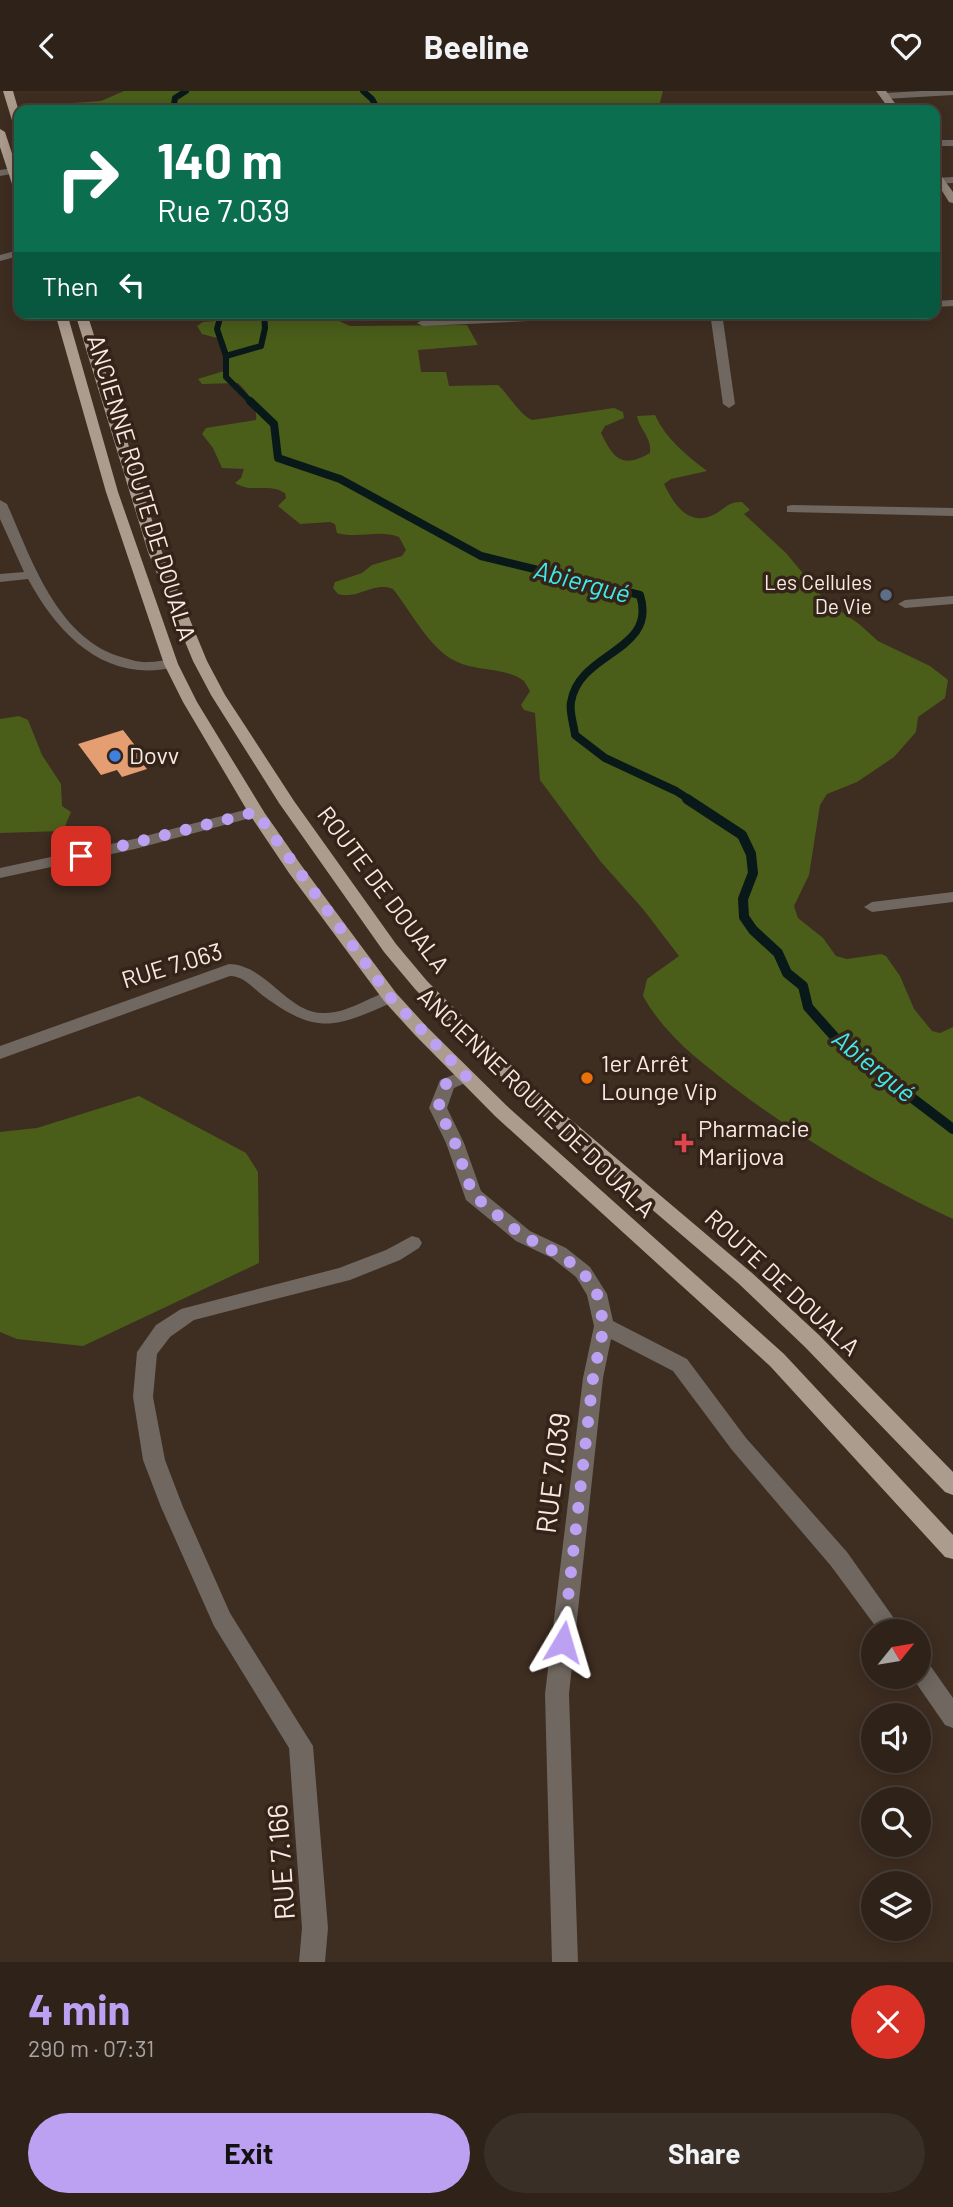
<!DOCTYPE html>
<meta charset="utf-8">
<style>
body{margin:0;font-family:Barlow,sans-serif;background:#3a2f26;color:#f1f3f6;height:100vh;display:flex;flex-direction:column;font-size:26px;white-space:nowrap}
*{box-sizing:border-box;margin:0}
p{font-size:23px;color:#a7a4a2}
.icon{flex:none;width:38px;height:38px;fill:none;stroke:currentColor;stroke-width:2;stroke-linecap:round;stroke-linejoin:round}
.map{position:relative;height:1871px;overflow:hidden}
.panel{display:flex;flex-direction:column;background:#2e2219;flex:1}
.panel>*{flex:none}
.hud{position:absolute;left:14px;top:14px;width:926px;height:214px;border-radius:14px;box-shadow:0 4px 18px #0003,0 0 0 2px #493f38;background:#0b6e4f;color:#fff;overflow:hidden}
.needle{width:46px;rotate:60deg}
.controls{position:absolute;left:861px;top:1528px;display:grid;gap:14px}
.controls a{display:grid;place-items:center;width:70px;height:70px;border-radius:50%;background:#2e2219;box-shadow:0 4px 18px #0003,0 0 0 2px #493f38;font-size:35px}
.pin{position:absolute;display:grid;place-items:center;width:60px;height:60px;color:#fff;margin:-30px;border-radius:14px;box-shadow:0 4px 10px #0006}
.me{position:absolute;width:77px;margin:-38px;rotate:7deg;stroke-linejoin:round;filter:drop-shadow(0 0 5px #0008)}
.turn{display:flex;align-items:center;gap:24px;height:147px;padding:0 28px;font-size:32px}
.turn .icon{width:91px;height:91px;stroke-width:2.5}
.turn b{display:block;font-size:49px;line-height:60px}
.then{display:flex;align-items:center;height:66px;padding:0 28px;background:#0003;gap:14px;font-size:26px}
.round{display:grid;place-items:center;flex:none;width:74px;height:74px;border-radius:37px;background:#3a2f26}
.summary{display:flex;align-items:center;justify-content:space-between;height:119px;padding:0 28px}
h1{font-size:42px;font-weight:700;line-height:52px;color:#bca0f2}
.action{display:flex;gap:14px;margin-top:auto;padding:14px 28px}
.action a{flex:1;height:80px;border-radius:42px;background:#bca0f2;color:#111;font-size:28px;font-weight:700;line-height:80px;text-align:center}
.action a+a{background:#3a2f26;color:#f1f3f6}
header{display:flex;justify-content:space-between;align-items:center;height:91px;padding:0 28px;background:#2e2219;font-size:32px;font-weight:700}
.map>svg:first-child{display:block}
.green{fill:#4a5e1a}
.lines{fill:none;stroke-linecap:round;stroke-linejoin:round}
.stream-far2{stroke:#091818;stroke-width:6}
.stream-far1{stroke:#091818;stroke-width:8}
.stream{stroke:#091818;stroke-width:10}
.building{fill:#e49e71}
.street{fill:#6f6760;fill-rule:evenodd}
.secondary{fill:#92857a;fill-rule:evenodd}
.primary{fill:#ac9c8e;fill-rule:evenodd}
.route{stroke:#bca0f2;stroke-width:12;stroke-dasharray:0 21.6}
.service-dot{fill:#5c6f8a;stroke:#342318;stroke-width:2.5}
.shop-dot{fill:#3f7fe0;stroke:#342318;stroke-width:2.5}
.food-dot{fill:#e8710a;stroke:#342318;stroke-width:2.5}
.health-dot{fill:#e0444e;stroke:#342318;stroke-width:2.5}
.labels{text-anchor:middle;stroke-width:7;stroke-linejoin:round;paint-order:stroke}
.far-poi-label{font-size:21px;fill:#f6eae2;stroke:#342318;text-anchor:end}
.street-label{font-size:24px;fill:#f6eae2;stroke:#342318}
.poi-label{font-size:24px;fill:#f6eae2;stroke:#342318;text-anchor:start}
.water-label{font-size:26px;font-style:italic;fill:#3fe9eb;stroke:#342318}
.near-street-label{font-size:28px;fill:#f6eae2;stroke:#342318}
</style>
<header><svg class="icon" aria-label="back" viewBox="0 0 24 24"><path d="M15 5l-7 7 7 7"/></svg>Beeline<svg class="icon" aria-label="heart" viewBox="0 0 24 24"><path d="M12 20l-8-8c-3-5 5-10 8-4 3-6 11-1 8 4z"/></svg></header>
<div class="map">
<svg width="953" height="1871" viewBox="0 0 953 1871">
<rect width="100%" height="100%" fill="#3e2d21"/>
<g class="green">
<polygon points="124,0 663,0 658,19 580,19 579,17 516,15 512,19 31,19 30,15 101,10"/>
<path d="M237 222H334L337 229 350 235 467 234 478 254 418 259 421 281H446L449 295 498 294C509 304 519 323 532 329L614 317 623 321 624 327 605 335 601 342C613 366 621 379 650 362 652 347 640 339 637 325L655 324C666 348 686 364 707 380L671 388 664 393C674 414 690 438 717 422 726 416 730 410 742 411L750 419 744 423 786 462 826 510 859 533 878 550 930 575 948 589 945 607 918 626 916 641 894 666 857 691 827 703 820 714 809 784 794 815 798 827 823 847 836 865 847 868 881 863 886 865 900 885 914 918 932 940 940 942 953 936V1128C877 1093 805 1050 737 999 701 971 666 946 643 905L647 888 679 865 643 818 601 771 540 689 535 622 524 619 521 614 530 600 524 590C506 577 482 580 462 573 431 562 413 523 393 498 374 490 358 509 338 503L333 497 335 491 362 482 372 474 402 465 406 459 399 446C380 438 357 448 337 442L335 433 330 431 300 433 278 415 286 407 285 402C268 391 253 403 235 392L241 387 244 378 222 377 213 357 202 343 206 337 256 329C258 316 247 300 238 292L202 293 198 288 224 280 229 264 224 249 202 243 197 235 203 231 227 229Z"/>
<polygon points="19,625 28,629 42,664 61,693 62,715 71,721 63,740 0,742 0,628"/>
<polygon points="139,1005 246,1062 258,1081 259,1172 83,1255 17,1248 0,1241 0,1041 37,1037"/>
</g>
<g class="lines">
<g class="stream-far2">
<polyline points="363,0 372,8 378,19"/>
<polyline points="173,19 175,7 186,0"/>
<polyline points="216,222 220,227 217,238 226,265"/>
<polyline points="252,312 226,286 226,265 261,255 265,237 264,222"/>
</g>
<path class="stream-far1" d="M250 310 274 333 278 367 340 388 481 465 640 504C658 561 579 560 571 611 569 621 574 634 575 644L605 667 676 700 690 709"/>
<polyline class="stream" points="687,708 742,744 751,763 753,782 743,808 744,826 753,839 778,862 787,882 803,895 808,916 840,952 953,1038"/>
</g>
<polygon class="building" points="123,639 147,670 142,672 147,678 122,686 117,679 101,684 78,653"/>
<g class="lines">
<g class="street">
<polygon points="922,0 953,0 953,4 885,8 880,5 885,2"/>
<rect x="934" y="49" width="19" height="6"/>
<polygon points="13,77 17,78 17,82 0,85 0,79"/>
<polygon points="953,86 953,92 934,93 934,87"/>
<polygon points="19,159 19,165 0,170 0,164"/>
<polygon points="953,209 953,215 934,216 934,210"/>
<polygon points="556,222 640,222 634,225 423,235 417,232 423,229"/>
<polygon points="710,222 722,222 735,313 729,317 723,313"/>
<path d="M0 409 7 413C31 467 56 544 118 565 128 568 139 572 149 571 159 571 167 568 176 570L178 573 176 576C106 593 59 545 28 488L0 491V483L24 481 0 428Z"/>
<polygon points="792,414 953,417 953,425 787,421 787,415"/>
<polygon points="953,505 953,513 905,517 898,513 905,509"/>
<polygon points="256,716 262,718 264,721 262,724 135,758 0,787 0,777 134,748"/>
<polygon points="953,801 953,811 872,821 864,816 872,811"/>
<path d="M229 873C267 874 286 921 323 922 347 923 368 906 390 900L399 906 396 910C335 936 319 946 262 904 252 896 243 885 230 885L0 968V955Z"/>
<polygon points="466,979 472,981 475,985 472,989 454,997 447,1017 464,1052 481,1100 530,1140 566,1157 590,1176 607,1203 613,1230 687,1268 746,1347 847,1461 903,1540 879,1540 831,1475 732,1359 673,1280 611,1248 603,1287 569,1603 578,1871 552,1871 545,1603 583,1287 594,1235 587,1204 576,1186 552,1167 516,1150 466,1109 446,1052 429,1017 440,989"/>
<polygon points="412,1145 419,1147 422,1152 419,1157 400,1169 350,1189 194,1229 170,1246 157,1263 153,1306 165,1369 183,1416 230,1522 313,1655 328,1837 325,1871 299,1871 302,1837 289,1657 214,1535 161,1416 143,1369 133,1306 137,1261 156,1234 181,1218 339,1177 386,1159"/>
<polygon points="919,1567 927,1570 953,1607 953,1637 945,1634 912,1586 919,1586"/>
</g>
<g class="secondary">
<polygon points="876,0 886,0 900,19 890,19"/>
<polygon points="934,75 953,101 953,112 949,111 934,87"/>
</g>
<g class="primary">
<polygon points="3,0 13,0 19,21 19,39 14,36"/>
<polygon points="0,38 5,41 19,84 19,102 14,99 0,56"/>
<polygon points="55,222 67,222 118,401 178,573 197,611 264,721 301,774 396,902 427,936 507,1015 784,1263 953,1444 953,1468 945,1466 770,1275 495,1025 415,944 384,910 289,782 248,721 183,611 164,573 106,401"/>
<polygon points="75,222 87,222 162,461 207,570 225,604 294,710 396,853 427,890 538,1001 752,1182 819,1244 953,1381 953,1404 945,1401 805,1256 738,1192 526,1011 415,898 384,861 279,712 211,604 193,570 148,461"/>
</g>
</g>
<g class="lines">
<polyline class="route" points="81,765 256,721 390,906 466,985 446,993 438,1017 455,1052 473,1104 523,1145 559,1163 583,1181 597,1203 604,1235 593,1287 563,1551"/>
</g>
<circle class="service-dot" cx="886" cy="504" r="7"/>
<circle class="shop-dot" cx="115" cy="665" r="7"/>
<circle class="food-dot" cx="587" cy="987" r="7"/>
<path class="health-dot" d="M680.5 1041.5h7v7h7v7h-7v7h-7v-7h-7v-7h7z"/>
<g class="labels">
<g class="far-poi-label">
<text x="872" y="499">Les Cellules<tspan x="872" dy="24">De Vie</tspan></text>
</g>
<g class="street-label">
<text transform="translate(141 397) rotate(73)" y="8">ANCIENNE ROUTE DE DOUALA</text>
<text transform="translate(383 799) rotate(53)" y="8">ROUTE DE DOUALA</text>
<text transform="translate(172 875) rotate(-17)" y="8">RUE 7.063</text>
<text transform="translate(536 1012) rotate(44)" y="8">ANCIENNE ROUTE DE DOUALA</text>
<text transform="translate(782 1192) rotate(43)" y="8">ROUTE DE DOUALA</text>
</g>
<g class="poi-label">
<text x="129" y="673">Dovv</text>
<text x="601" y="981">1er Arrêt<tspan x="601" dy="28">Lounge Vip</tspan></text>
<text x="698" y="1046">Pharmacie<tspan x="698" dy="28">Marijova</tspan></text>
</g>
<g class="water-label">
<text transform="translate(582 491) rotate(15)" y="9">Abiergué</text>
<text transform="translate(874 975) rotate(39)" y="9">Abiergué</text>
</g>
<g class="near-street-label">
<text transform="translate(553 1382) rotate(-83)" y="10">RUE 7.039</text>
<text transform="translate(281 1771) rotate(-94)" y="10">RUE 7.166</text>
</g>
</g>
</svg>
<div class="controls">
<a><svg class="needle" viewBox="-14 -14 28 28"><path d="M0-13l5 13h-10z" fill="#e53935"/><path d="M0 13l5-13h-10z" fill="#a7a4a2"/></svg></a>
<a><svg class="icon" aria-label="sound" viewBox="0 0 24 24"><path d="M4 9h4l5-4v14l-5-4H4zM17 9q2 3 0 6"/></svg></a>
<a><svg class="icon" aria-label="search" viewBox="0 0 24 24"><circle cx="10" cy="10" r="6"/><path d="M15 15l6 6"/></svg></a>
<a><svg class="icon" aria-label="layers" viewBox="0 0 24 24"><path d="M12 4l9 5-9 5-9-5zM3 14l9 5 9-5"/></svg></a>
</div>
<div class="pin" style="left:81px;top:765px;background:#d93025"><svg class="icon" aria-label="arrive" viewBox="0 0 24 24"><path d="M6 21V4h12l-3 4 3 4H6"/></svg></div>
<svg class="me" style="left:563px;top:1551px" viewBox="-20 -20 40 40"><path d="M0-17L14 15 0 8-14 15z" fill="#bca0f2" stroke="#fff" stroke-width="4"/></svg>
<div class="hud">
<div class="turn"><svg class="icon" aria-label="right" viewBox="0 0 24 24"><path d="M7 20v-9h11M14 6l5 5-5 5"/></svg><div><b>140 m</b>Rue 7.039</div></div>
<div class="then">Then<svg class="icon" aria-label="left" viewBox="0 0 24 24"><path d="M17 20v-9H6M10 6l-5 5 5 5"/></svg></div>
</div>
</div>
<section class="panel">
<div class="summary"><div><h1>4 min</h1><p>290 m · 07:31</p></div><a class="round" style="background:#d93025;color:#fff"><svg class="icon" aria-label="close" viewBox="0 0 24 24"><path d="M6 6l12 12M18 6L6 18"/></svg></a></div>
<div class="action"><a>Exit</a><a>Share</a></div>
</section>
